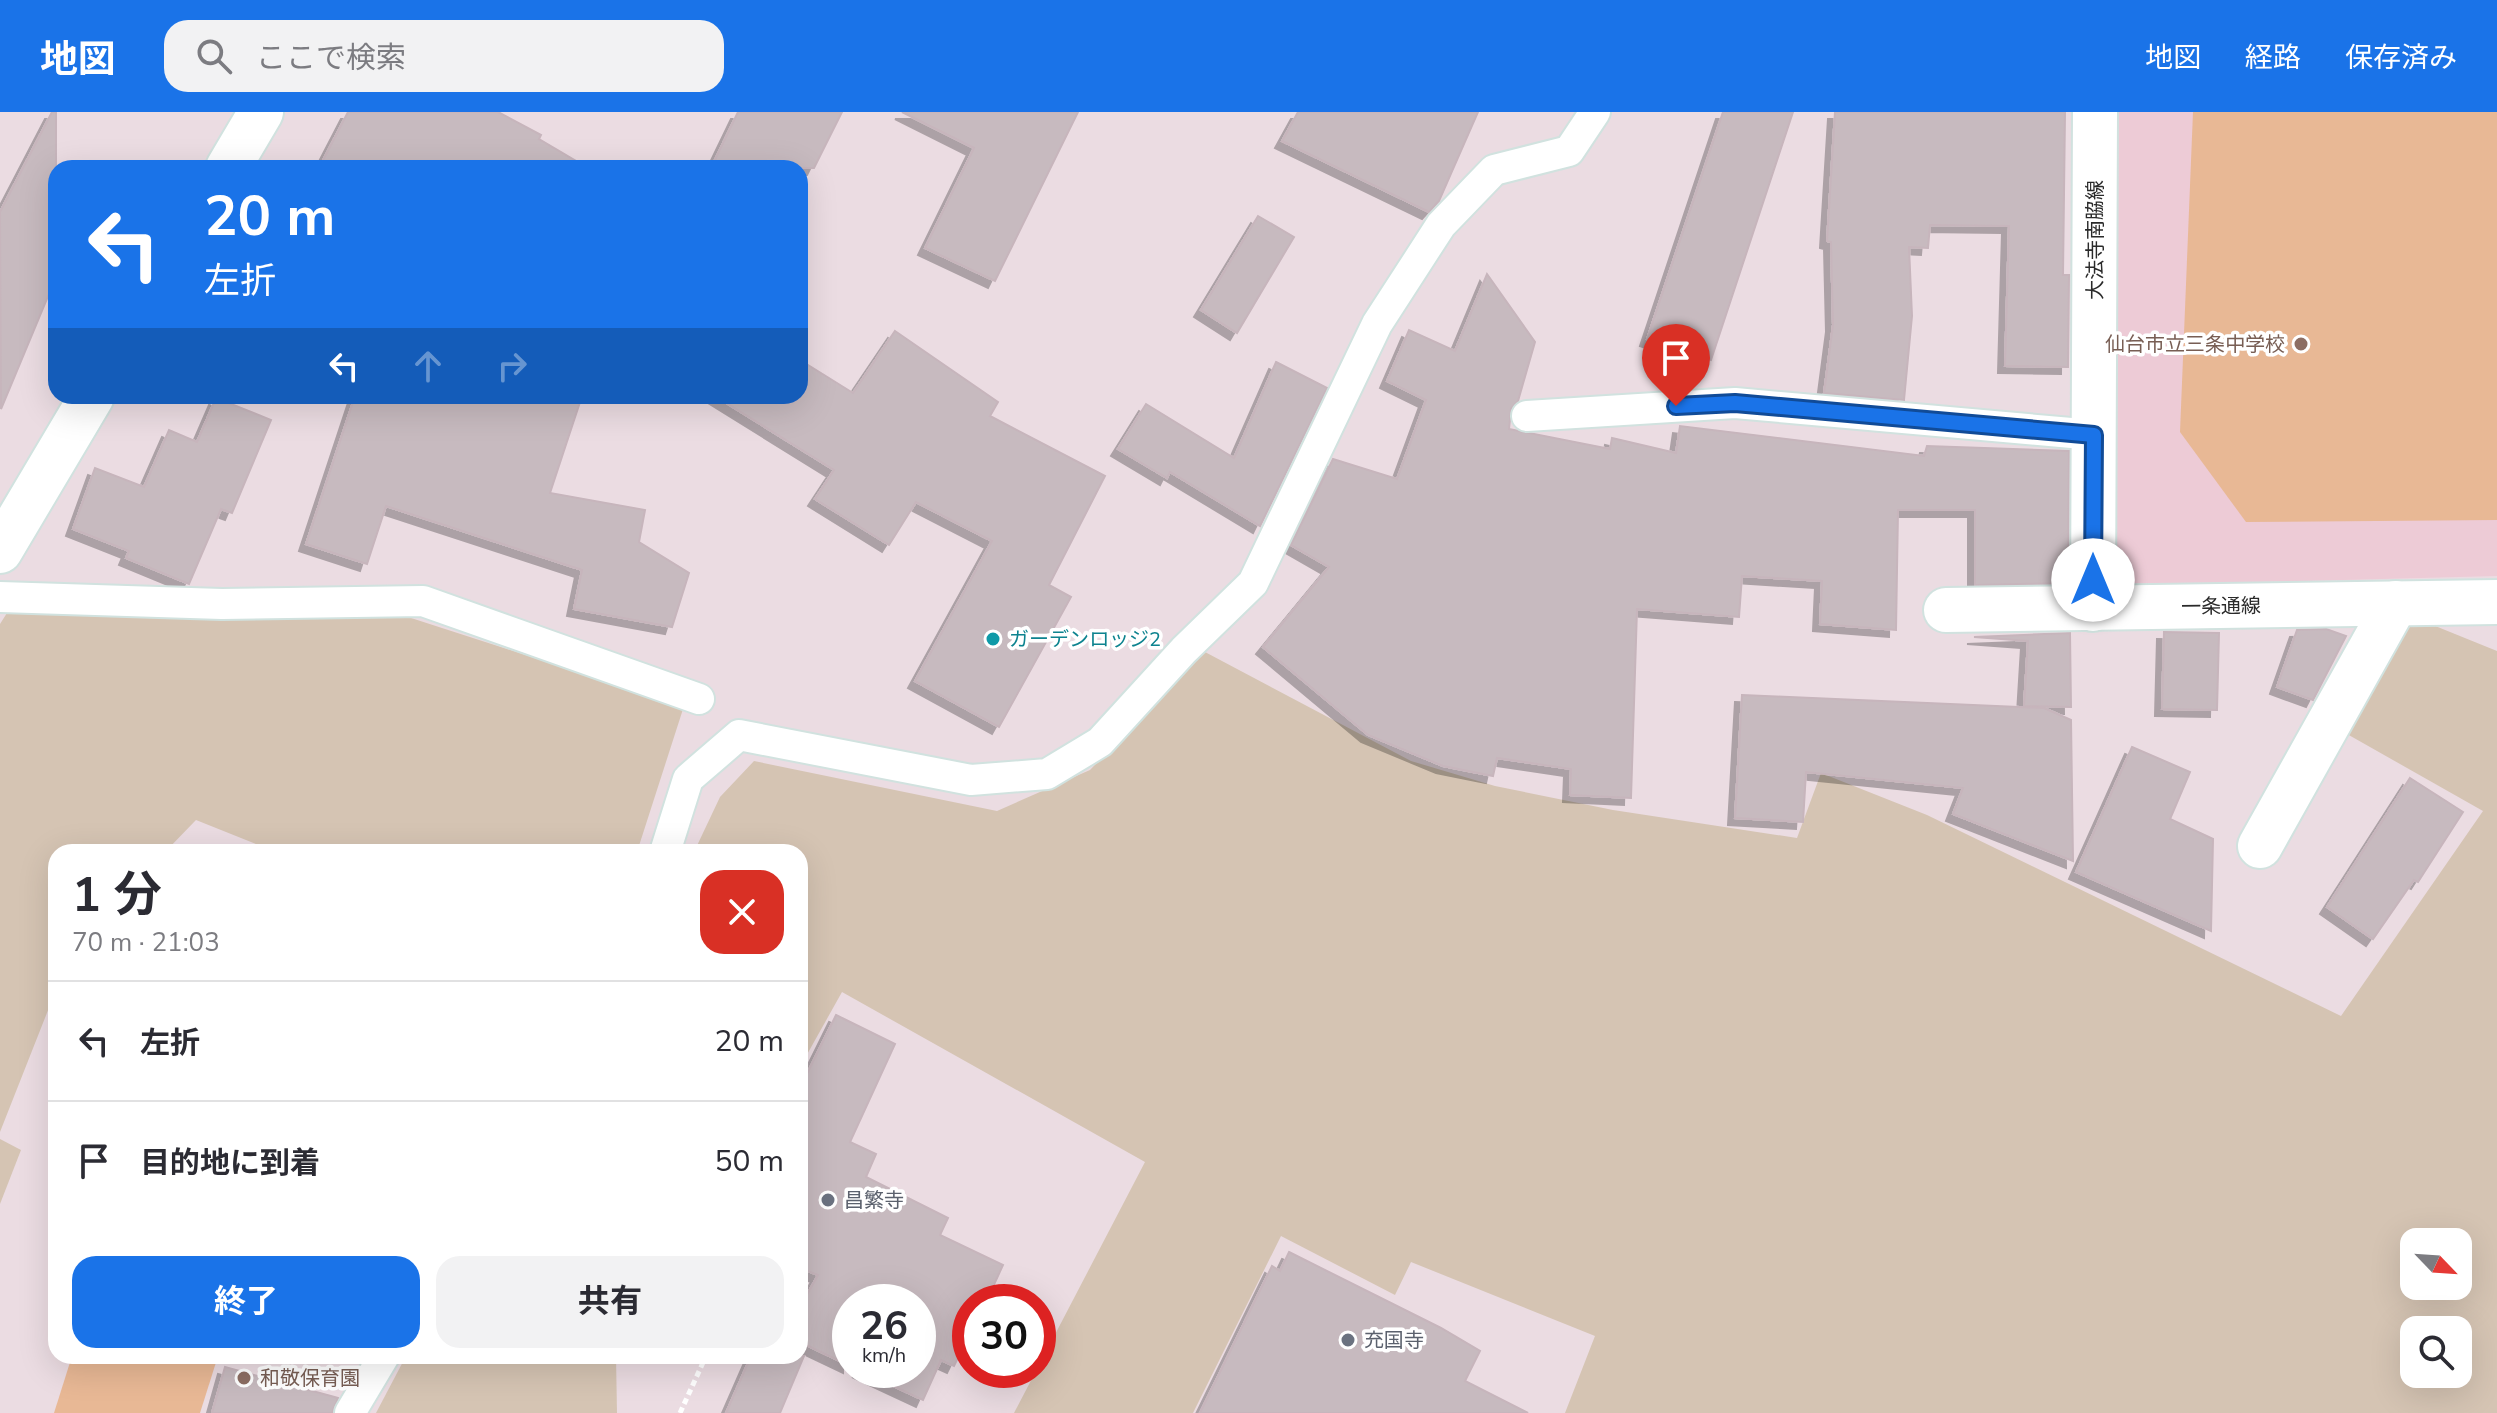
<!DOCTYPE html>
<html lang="ja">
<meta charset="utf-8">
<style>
body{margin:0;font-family:"Nunito Sans","Noto Sans JP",sans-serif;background:#f2f2f3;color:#2b2b33;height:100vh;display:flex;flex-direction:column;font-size:30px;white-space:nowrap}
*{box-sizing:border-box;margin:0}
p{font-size:26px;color:#7c7c81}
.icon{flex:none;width:44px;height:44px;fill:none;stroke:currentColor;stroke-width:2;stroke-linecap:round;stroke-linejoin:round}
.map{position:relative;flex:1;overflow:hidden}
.side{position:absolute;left:48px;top:732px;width:760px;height:520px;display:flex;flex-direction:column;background:#fff;border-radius:24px;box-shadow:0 8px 32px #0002}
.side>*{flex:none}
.top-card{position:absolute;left:48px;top:48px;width:760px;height:244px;border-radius:24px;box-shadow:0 8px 32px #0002;background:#1a73e8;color:#fff;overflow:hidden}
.needle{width:52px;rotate:115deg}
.controls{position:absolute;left:2400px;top:1116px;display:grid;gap:16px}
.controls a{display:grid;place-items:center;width:72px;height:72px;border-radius:16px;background:#fff;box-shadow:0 8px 32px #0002;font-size:40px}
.speed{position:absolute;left:832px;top:1172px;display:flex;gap:16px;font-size:40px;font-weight:700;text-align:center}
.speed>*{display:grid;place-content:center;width:104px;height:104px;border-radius:50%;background:#fff;box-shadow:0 8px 32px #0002;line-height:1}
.speed small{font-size:20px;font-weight:400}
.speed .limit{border:12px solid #d22;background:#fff;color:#111}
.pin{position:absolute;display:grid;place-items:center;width:68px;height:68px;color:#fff;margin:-82px -34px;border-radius:50% 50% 50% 0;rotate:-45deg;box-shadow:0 0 8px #0007}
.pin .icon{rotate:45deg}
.me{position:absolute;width:88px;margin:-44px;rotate:0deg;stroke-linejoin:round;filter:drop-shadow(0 0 6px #0008)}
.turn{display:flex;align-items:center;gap:28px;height:168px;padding:0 24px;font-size:36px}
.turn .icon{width:104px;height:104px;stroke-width:2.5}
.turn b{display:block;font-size:56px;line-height:68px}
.lanes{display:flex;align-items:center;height:76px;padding:0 24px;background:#0003;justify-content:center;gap:40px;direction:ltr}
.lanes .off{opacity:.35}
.round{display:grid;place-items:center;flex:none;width:84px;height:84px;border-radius:24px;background:#f2f2f3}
.headline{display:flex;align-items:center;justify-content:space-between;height:136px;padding:0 24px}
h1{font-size:48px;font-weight:700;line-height:60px}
.button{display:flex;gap:16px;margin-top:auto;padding:16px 24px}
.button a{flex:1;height:92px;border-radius:24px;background:#1a73e8;color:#fff;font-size:32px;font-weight:700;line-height:92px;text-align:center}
.button a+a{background:#f2f2f3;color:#2b2b33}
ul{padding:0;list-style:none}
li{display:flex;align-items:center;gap:24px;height:120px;padding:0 24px;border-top:2px solid #e1e1e2}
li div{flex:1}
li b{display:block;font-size:30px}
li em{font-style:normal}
header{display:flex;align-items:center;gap:48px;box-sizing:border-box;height:112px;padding:0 40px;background:#1a73e8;color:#fff}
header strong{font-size:38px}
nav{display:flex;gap:44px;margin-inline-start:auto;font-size:28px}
.search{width:560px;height:72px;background:#f2f2f3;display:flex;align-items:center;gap:20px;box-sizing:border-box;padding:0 28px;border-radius:24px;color:#7c7c81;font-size:30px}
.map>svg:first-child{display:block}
.education{fill:#edcbd6}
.cemetery{fill:#d5c4b3;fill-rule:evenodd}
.pitch{fill:#e8b895}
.building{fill:#c7babf;stroke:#c7b5bc;stroke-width:2;filter:url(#shadow)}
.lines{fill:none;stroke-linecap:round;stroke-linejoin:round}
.lane-casing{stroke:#d1e2df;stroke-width:34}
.street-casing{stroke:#d1e2df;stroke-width:48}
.secondary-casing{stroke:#d1e2df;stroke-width:48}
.path{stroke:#fff;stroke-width:5;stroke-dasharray:6 4;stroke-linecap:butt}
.lane{stroke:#fff;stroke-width:30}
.street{stroke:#fff;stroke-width:44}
.secondary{stroke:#fff;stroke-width:44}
.route-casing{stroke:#114b97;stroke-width:20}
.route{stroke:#1a73e8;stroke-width:14}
.education-dot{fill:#8d6e63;stroke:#fff;stroke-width:3}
.culture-dot{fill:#0f9aa8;stroke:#fff;stroke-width:3}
.worship-dot{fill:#6b7280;stroke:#fff;stroke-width:3}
.labels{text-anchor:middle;stroke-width:7;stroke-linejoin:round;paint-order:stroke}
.street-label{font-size:20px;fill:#2a2a2a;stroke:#fff}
.education-label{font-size:20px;fill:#785e54;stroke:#fff;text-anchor:end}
.culture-label{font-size:20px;fill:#0d838f;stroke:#fff;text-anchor:start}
.worship-label{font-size:20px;fill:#5b616d;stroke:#fff;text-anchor:start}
</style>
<header>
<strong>地図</strong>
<div class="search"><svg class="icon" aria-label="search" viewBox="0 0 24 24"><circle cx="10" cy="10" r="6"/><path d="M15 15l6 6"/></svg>ここで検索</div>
<nav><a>地図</a><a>経路</a><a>保存済み</a></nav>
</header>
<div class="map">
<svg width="2497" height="1301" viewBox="0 0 2497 1301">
<defs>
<filter id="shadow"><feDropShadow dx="-7" dy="7" stdDeviation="0" flood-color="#0004"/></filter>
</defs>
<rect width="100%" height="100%" fill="#ebdce2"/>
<polygon class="education" points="2105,0 2497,0 2497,464 2106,474"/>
<g class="cemetery">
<polygon points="7,501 408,505 684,594 637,740 276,740 196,708 165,740 56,740 56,878 0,1020 0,512"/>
<path d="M2413 505 2497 539V1301H1565L1595 1224 1411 1150 1395 1183 1281 1124 1193 1301H1014L1145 1050 842 880 800 955V740H694L720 685 754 649 997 699 1090 658 1205 540 1411 649 1495 674 1613 698 1797 726 1821 661 1927 703 2341 904 2483 699 2347 622ZM2414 1130H2458V1174H2414ZM2414 1218H2458V1262H2414Z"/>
<polygon points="0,1027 21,1038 0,1092"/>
<polygon points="406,1244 616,1244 617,1301 376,1301"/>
</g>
<g class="pitch">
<polygon points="2193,0 2497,0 2497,408 2246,410 2180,320"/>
<polygon points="72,1244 218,1244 200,1301 54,1301"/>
</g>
<g class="building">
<polygon points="52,0 56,0 56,165 1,297 0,100"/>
<polygon points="348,0 498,0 541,23 539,27 588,56 319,56"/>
<polygon points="738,0 842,0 814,56 711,56"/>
<polygon points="902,0 1078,0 995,169 925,136 974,36"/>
<polygon points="1298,0 1478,0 1439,89 1429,100 1282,29"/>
<polygon points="1723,0 1793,0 1711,248 1647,227"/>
<polygon points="1835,0 2065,0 2063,163 2069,163 2068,255 2005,254 2009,114 1930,113 1928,136 1909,135 1912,204 1904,288 1824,281 1833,213 1831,130 1827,129"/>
<polygon points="1258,104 1294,125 1237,221 1201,198"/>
<polygon points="1487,162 1535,230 1518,289 1511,297 1509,317 1610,337 1612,326 1676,341 1680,314 1924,344 1927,334 2069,339 2068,471 1975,473 1975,398 1898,398 1896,518 1820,512 1822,469 1742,464 1739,505 1637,497 1631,686 1570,683 1571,657 1497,646 1493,664 1443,654 1368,623 1263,535 1329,455 1291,433 1333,347 1397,367 1426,288 1387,269 1409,218 1455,239"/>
<polygon points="895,219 998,290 990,304 1105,364 1049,473 1071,485 999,615 915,569 992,429 916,390 889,433 815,387 834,358 715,284 800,284 800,248 853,281"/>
<polygon points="1276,250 1327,276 1260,414 1170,360 1167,366 1118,337 1146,292 1234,346"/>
<polygon points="355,284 582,284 550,381 645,398 639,430 689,461 672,515 574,497 582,458 386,394 367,452 306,432"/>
<polygon points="216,286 271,308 232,401 221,397 189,472 126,446 129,439 73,417 95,356 144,375 169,318 197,330"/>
<polygon points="2326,517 2346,524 2313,588 2277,575 2297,518"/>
<polygon points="2164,520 2219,521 2217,598 2162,597"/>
<polygon points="2070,521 2071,595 2024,594 2028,529 1974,525"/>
<polygon points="1742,583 2044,596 2071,608 2073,749 1953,702 1963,676 1806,660 1803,710 1735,706"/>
<polygon points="2132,635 2190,660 2170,707 2213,727 2211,819 2076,760"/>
<polygon points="2410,666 2463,700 2418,770 2414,768 2373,827 2327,795"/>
<polygon points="836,903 895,932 850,1030 876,1042 866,1065 948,1106 940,1123 1003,1153 986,1190 970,1190 970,1221 954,1254 941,1248 923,1288 859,1258 918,1258 918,1190 850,1190 850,1254 800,1230 800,1195 818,1163 800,1156 800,976"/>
<polygon points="1289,1140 1441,1216 1480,1239 1465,1269 1528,1301 1200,1301 1272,1154 1280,1159"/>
<polygon points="751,1244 804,1244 780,1301 726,1301"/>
<polygon points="225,1255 338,1286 332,1301 212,1301"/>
</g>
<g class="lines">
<defs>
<g id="lane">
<polyline points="1527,304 1735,291 2094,323"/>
<polyline points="0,485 222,492 423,489 699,587"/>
<polyline points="665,740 688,667 739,623 971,668 1047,662 1100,630 1184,538 1253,471 1377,212 1441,113 1494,58 1569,39 1595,0"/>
<polyline points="350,1301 384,1244"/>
</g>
<g id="street">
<polyline points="2093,497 2095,0"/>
<polyline points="1946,498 2497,490"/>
<polyline points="2260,734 2396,491"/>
</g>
<g id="secondary">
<polyline points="228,56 261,0"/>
<polyline points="0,439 92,284"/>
</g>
</defs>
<use href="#lane" class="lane-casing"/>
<use href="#street" class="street-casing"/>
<use href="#secondary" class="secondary-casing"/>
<polyline class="path" points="680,1301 706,1244"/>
<use href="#lane" class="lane"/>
<use href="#street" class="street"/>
<use href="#secondary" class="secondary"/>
</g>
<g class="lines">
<defs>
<polyline id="route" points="1676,294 1735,291 2094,323 2093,468"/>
</defs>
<use href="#route" class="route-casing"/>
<use href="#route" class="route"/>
</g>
<g class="education-dot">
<circle cx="2301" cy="232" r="8"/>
<circle cx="244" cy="1266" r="8"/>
</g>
<circle class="culture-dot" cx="993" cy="527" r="8"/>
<g class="worship-dot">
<circle cx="828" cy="1088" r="8"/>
<circle cx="1348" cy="1228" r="8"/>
</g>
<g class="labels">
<g class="street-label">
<text transform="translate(2095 128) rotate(-90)" y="7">大法寺南脇線</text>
<text transform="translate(2221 494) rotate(-1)" y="7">一条通線</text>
</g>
<g class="education-label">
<text x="2285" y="239">仙台市立三条中学校</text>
<text x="260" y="1273" text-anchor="start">和敬保育園</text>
</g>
<g class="culture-label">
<text x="1009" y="534">ガーデンロッジ2</text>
</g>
<g class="worship-label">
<text x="844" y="1095">昌繁寺</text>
<text x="1364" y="1235">充国寺</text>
</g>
</g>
</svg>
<div class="controls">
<a><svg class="needle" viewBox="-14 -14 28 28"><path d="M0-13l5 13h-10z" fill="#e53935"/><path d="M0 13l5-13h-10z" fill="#7c7c81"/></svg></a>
<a><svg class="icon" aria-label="search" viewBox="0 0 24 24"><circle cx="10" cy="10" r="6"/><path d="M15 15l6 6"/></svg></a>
</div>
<div class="speed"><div>26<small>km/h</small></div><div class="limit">30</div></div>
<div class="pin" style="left:1676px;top:294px;background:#d93025"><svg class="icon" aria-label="arrive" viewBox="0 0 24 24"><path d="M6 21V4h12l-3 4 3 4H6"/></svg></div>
<svg class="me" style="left:2093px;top:468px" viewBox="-20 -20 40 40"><circle r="19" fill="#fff"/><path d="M0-13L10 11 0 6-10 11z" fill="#1a73e8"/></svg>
<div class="top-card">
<div class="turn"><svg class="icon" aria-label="left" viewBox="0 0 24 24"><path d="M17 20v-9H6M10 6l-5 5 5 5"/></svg><div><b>20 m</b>左折</div></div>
<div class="lanes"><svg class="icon" aria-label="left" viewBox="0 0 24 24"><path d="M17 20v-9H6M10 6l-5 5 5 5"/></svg><svg class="icon off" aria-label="ahead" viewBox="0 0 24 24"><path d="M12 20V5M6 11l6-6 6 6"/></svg><svg class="icon off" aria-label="right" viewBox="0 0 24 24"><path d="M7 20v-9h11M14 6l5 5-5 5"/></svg></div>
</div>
<section class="side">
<div class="headline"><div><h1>1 分</h1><p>70 m · 21:03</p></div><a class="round" style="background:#d93025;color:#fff"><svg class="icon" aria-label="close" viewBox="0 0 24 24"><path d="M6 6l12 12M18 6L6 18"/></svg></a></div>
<ul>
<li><svg class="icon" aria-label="left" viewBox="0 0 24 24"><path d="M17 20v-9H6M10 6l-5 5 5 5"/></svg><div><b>左折</b></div><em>20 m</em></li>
<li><svg class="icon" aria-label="arrive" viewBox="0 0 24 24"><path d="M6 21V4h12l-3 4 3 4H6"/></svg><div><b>目的地に到着</b></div><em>50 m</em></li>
</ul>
<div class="button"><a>終了</a><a>共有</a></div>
</section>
</div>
